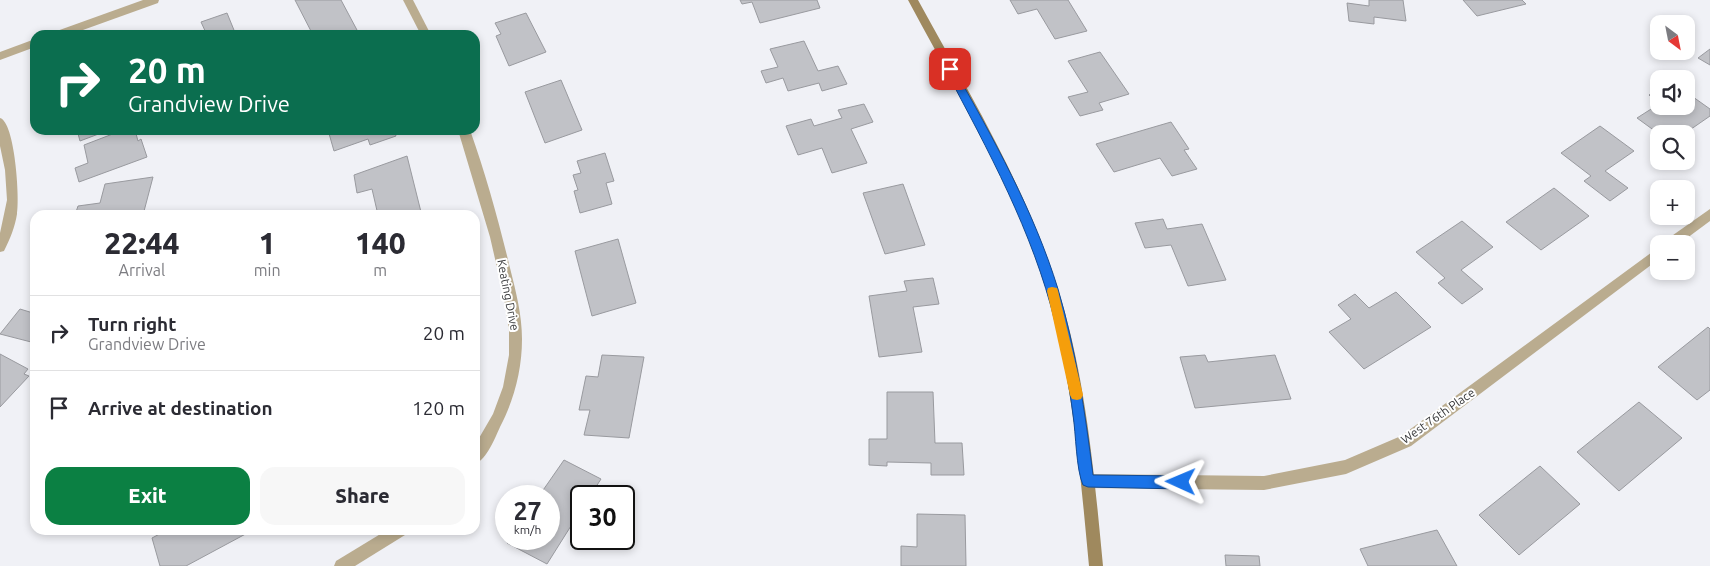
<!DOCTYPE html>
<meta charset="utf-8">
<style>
body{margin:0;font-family:Ubuntu,sans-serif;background:#f7f7f7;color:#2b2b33;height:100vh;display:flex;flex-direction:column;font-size:19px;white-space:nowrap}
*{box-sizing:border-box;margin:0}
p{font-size:16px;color:#7c7c81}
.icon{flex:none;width:28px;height:28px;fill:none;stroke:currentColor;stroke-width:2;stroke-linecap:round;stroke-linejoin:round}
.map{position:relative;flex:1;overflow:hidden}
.drawer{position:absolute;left:30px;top:210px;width:450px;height:325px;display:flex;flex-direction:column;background:#fff;border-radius:15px;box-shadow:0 2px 8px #0003}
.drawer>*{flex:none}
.hud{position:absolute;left:30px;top:30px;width:450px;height:105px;border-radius:15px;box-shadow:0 2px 8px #0003;background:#0b6e4f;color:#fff;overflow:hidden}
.needle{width:32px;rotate:148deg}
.buttons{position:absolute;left:1650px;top:15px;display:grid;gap:10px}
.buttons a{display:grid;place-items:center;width:45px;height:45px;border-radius:10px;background:#fff;box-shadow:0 2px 8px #0003;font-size:25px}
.speed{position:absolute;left:495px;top:485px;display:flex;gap:10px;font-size:25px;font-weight:700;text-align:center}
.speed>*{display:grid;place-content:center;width:65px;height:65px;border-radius:50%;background:#fff;box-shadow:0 2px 8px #0003;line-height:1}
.speed small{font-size:12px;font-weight:400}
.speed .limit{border:2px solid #111;border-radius:8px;background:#fff;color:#111}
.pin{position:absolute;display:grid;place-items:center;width:42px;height:42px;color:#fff;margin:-21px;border-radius:10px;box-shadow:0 2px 8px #0006}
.me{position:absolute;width:55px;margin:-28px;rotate:271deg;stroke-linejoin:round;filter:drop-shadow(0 0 4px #0008)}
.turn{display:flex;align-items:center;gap:18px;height:105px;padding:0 15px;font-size:22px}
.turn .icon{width:65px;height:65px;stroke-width:2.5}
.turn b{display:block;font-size:35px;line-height:42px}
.eta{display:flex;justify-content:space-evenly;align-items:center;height:85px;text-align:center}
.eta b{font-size:30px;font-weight:800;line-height:35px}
.primary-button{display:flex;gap:10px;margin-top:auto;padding:10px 15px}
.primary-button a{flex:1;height:58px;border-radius:15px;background:#0b8043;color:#fff;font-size:20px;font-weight:800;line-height:58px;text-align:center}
.primary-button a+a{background:#f7f7f7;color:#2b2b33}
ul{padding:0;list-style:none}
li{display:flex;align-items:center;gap:15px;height:75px;padding:0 15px;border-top:1px solid #e1e1e2}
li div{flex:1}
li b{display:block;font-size:19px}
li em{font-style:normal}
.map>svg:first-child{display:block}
.building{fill:#c1c2c7;stroke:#999a9f}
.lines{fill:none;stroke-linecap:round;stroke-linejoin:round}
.street{fill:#baac8f;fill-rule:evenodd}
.secondary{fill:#9f895e;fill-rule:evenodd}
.route{fill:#1a73e8;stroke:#114b97}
.slow{fill:#f59e0b}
.labels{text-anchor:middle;stroke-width:4;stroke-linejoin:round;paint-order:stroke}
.street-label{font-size:12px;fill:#38393b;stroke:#fff}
</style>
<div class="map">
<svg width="1710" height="566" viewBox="0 0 1710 566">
<rect width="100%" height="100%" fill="#f0f1f6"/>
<g class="building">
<polygon points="295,0 341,0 357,30 345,35 313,35"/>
<polygon points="740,0 817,0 820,8 760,23 752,2 742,4"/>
<polygon points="1010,0 1068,0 1087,31 1055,39 1037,9 1018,14"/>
<polygon points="1369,0 1403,0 1406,21 1374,17 1374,24 1349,21 1347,3 1369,6"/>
<polygon points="1463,0 1522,0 1526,4 1477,16"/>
<polygon points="227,13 236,35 207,35 201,22"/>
<polygon points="526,13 546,52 509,66 496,36 501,34 495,23"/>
<polygon points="804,41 818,71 838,66 847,84 822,91 819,83 788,91 783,78 766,83 761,71 778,67 770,49"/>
<polygon points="1710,49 1710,65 1698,58"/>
<polygon points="1100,52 1129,94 1099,103 1103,110 1080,116 1068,97 1088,92 1068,61"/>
<polygon points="561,80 582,130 545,143 525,92"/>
<polygon points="1659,89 1659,103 1649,95"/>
<polygon points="1686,92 1710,109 1710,116 1684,134 1659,134 1637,118 1659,104 1659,106 1686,106"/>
<polygon points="864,104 873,122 851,129 867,163 832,173 822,148 798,155 786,126 811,119 814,126 842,118 838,110"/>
<polygon points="1171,122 1189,149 1184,150 1197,169 1172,176 1160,158 1114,172 1096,144"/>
<polygon points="1600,126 1634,151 1605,171 1628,188 1610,201 1584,181 1591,176 1561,153"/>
<polygon points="77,130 109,130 80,141"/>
<polygon points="123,130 135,130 138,141 141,139 147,157 79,182 75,168 88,163 84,145"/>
<polygon points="328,130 394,130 396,136 370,145 368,139 334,151"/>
<polygon points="605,153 614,181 606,183 612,204 580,213 574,191 578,190 573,175 581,173 577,161"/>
<polygon points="407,156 421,212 410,215 378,215 372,189 357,193 354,175"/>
<polygon points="153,177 143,215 75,215 78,206 100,203 105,184"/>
<polygon points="903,184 925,245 885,254 863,193"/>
<polygon points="1554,188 1589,216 1541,250 1506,222"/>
<polygon points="1163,219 1167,229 1202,224 1226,280 1188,286 1171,245 1145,248 1135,223"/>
<polygon points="1462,221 1493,247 1461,270 1483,289 1462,304 1438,283 1445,278 1416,252"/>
<polygon points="618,239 636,303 592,316 575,251"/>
<polygon points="933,278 939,304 913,307 922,352 879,357 869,296 907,291 904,281"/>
<polygon points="1396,292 1431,327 1364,369 1329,332 1351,319 1338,305 1355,294 1369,308"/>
<polygon points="20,309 33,313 35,311 35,343 0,334"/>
<polygon points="1708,327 1710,329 1710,390 1697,400 1658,367"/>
<polygon points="0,354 28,369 24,374 29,376 0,407"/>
<polygon points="602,355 644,357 629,438 584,435 590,410 579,410 586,376 598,377"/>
<polygon points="1205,355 1208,362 1275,355 1291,399 1195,408 1180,357"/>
<polygon points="887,392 933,392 935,443 962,443 964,475 931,475 931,463 887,462 887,466 869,465 869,439 887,439"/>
<polygon points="1639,402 1682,438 1619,491 1577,452"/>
<polygon points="564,460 601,479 590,496 581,496 581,510 547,564 507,543 510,539 549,539 549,496 539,496"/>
<polygon points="1540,466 1580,504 1519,555 1479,515"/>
<polygon points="917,514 965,515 966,566 901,566 901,546 917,547"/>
<polygon points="167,530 253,530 186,566 160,566 152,538"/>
<polygon points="1437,530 1457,566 1368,566 1360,549"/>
<polygon points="1225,555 1259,556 1260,566 1226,566"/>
</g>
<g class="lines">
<g class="street">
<polygon points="143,0 159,0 158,3 69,35 53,35 54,32"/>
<polygon points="403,0 413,0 431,35 421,35"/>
<polygon points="35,39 35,47 0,60 0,52"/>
<path d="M0 118C15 122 20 199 17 214 15 227 10 239 4 251L0 252V233L7 200 5 170 0 146Z"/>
<path d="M458 130H470C486 175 499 222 510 268 516 292 522 315 522 339 522 370 514 400 500 427 495 438 487 459 475 464V445L493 414 503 387 509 355V331L504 298 490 237Z"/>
<polygon points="1710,209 1710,221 1679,244 1664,244 1666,240"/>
<polygon points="1659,247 1659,259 1411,446 1346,474 1264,490 1088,488 1083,486 1081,481 1083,476 1088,474 1264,476 1345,460 1401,436"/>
<polygon points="387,530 407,530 405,535 355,566 334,566 336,561"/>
</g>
<path class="secondary" d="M908 0H918C969 93 1025 185 1057 286 1086 376 1094 472 1103 566H1089C1080 472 1073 377 1045 286 1013 185 958 93 908 0Z"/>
</g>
<path class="route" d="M950 66 953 67C993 138 1034 211 1058 289 1076 350 1085 412 1093 475L1181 476 1185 478 1187 482 1185 487 1181 489 1088 487 1083 485C1076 469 1076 434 1073 415 1069 383 1063 352 1055 322 1033 232 988 150 945 69Z"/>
<polygon class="slow" points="1052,287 1057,288 1058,291 1083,395 1081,399 1077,400 1072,399 1070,395 1047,291 1048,288"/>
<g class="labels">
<g class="street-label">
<text transform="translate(508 295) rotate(79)" y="4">Keating Drive</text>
<text transform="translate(1438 416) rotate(-35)" y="4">West 76th Place</text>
</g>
</g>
</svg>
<div class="buttons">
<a><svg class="needle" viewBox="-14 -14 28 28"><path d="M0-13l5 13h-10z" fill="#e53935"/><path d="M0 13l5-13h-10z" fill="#7c7c81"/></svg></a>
<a><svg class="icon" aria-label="sound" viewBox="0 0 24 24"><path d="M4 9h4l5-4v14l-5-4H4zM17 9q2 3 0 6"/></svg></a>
<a><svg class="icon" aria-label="search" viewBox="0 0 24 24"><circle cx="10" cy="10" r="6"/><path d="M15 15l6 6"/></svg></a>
<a>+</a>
<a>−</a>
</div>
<div class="speed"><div>27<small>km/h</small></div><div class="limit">30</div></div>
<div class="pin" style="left:950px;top:69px;background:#d93025"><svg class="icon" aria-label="arrive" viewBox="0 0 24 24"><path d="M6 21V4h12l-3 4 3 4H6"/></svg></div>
<svg class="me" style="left:1181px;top:482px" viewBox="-20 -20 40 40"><path d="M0-17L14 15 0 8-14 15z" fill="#1a73e8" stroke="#fff" stroke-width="4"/></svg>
<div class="hud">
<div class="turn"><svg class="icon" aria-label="right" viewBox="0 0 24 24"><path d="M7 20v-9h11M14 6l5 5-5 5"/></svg><div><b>20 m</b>Grandview Drive</div></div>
</div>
<section class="drawer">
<div class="eta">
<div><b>22:44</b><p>Arrival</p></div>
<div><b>1</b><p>min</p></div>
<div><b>140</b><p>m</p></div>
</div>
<ul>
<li><svg class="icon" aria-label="right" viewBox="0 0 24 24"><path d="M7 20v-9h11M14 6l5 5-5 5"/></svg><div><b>Turn right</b><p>Grandview Drive</p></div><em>20 m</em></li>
<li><svg class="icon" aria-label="arrive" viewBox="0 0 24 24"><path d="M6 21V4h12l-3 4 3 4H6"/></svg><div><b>Arrive at destination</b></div><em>120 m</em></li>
</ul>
<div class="primary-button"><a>Exit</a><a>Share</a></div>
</section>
</div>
